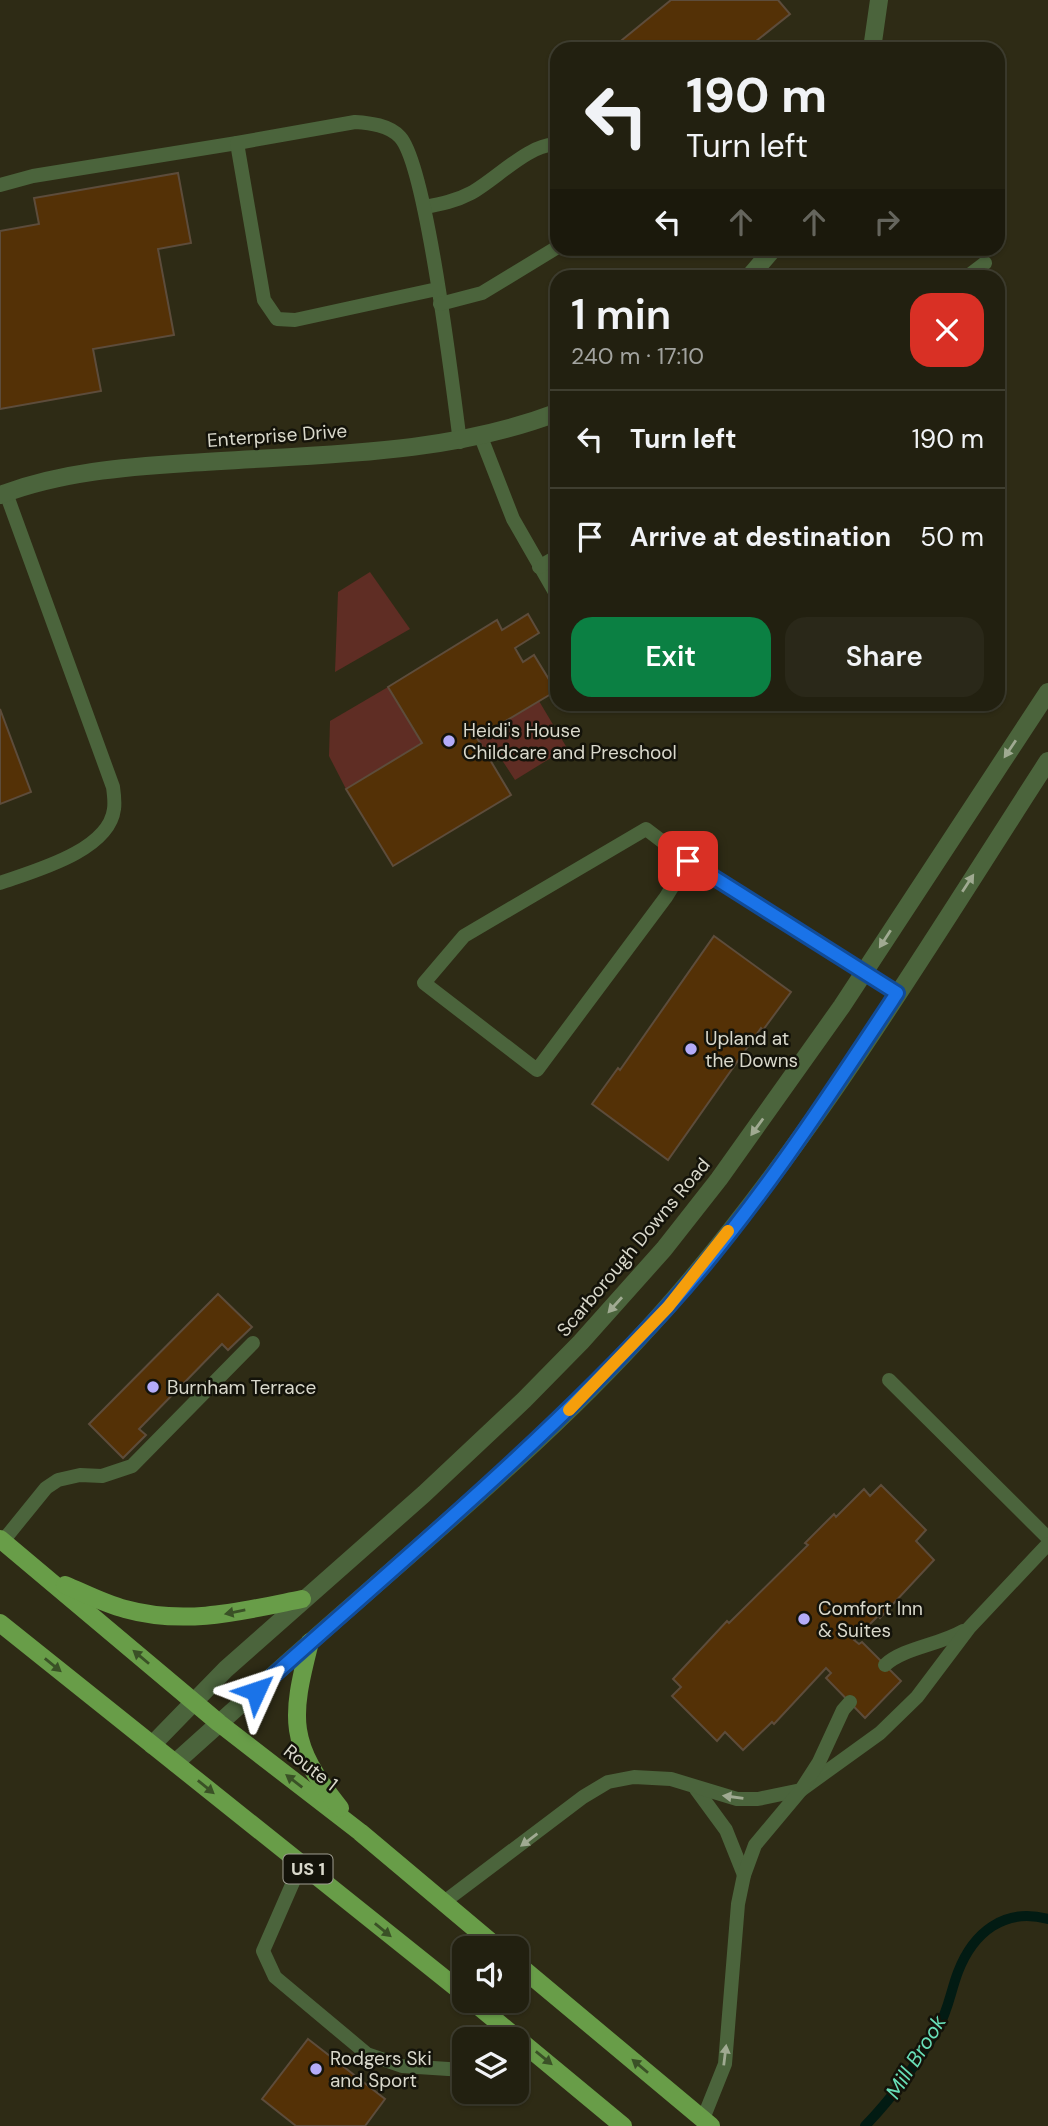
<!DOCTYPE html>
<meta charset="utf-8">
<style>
body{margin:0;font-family:"DM Sans",sans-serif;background:#2a2819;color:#f1f3f6;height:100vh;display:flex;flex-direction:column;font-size:26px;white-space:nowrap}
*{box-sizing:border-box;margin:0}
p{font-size:23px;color:#a2a39f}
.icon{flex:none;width:38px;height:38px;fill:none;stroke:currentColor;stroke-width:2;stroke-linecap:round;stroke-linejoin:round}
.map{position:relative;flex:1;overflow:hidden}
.details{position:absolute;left:550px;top:270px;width:455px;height:441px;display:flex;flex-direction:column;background:#222010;border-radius:21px;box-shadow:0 2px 5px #0004,0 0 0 2px #3f3e30}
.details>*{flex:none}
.hud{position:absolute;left:550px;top:42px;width:455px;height:214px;border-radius:21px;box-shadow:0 2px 5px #0004,0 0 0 2px #3f3e30;background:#222010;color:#f1f3f6;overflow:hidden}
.controls{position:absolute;left:452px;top:1936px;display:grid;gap:14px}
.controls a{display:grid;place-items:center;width:77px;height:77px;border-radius:14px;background:#222010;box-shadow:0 2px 5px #0004,0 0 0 2px #3f3e30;font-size:35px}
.pin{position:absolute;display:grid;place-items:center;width:60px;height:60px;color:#fff;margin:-30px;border-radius:14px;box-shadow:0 4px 10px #0006}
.me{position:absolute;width:77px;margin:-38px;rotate:48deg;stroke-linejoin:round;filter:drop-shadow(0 0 5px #0008)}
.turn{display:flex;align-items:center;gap:24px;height:147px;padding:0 21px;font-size:32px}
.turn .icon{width:91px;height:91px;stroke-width:2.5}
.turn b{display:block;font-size:49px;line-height:60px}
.lanes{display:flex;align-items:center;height:66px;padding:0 21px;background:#0003;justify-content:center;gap:35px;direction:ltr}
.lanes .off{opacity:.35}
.round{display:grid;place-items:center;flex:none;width:74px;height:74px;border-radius:21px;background:#2a2819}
.summary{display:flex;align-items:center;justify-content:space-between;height:119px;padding:0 21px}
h1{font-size:42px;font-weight:600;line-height:52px}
.action{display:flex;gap:14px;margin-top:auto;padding:14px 21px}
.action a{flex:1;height:80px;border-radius:21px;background:#0b8043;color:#fff;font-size:28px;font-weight:600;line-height:80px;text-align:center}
.action a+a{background:#2a2819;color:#f1f3f6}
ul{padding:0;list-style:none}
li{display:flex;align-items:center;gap:21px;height:98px;padding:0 21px;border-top:2px solid #3f3e30}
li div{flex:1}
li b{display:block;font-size:26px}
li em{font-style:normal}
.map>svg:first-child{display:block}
.green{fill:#5f2d24}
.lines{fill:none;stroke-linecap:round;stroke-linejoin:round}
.stream{stroke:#021b13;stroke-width:10}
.building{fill:#543106;stroke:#5d4c3b;stroke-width:2}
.service{stroke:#4b643c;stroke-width:14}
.minor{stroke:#4b643c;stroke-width:18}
.tertiary{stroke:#4b643c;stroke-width:18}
.primary{stroke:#689d48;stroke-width:18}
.oneway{fill:#a0aa92}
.oneway2{fill:#3a5126}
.route-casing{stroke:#114b97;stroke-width:18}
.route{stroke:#1a73e8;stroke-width:12}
.slow{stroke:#f59e0b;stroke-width:12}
.poi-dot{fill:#b4acf9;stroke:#14130a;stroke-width:2.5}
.labels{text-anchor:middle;stroke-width:5;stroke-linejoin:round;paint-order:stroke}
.shield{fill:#14130a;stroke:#9e9d91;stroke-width:2}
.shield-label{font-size:18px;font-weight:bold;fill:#d9d8cb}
.street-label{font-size:19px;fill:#d9d8cb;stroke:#14130a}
.poi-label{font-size:19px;fill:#d9d8cb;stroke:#14130a;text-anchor:start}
.water-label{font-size:21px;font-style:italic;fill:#68dfb8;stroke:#14130a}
</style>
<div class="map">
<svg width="1048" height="2126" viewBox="0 0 1048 2126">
<rect width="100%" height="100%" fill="#2e2b15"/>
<g class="green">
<polygon points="370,572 410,629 335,672 338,592"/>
<polygon points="388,687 422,743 346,789 329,756 330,721"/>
<polygon points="539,701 567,748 515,780 498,754 489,759 477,738"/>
</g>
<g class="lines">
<path class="stream" d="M865 2126C894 2096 917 2064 938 2028 948 2011 951 1990 958 1972 973 1933 1004 1907 1048 1919"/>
</g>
<g class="building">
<polygon points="671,0 778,0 790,14 750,46 752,49 611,49"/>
<polygon points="178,173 191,243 158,249 174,335 93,349 101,391 0,409 0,231 39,224 34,198"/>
<polygon points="528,614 539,633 515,648 523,662 534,655 556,691 477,738 511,795 393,866 346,789 422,743 388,687 497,620 502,630"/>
<polygon points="0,709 31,792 0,804"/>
<polygon points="714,936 791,992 763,1030 761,1028 668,1160 592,1104 618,1068 620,1070"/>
<polygon points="218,1294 252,1327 228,1350 222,1344 139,1429 146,1435 123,1458 89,1424"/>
<polygon points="881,1485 926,1530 916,1541 934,1560 880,1618 878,1616 854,1640 859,1644 862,1642 901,1681 865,1718 826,1678 831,1673 826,1668 774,1724 772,1722 743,1750 725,1732 717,1741 672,1696 681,1687 673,1679 727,1621 729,1623 808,1545 805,1543 834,1514 836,1517 864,1489 870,1496"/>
<polygon points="308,2039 385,2099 365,2126 296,2126 262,2099"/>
</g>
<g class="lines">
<g class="service">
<polyline points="0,185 33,176 237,143"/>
<path d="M424 207C441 204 456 201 471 193 494 181 531 142 556 145"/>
<polyline points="968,276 985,263"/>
<path d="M437 289 295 320 277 319 264 300 237 143 355 122C370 123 389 125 400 137 427 166 453 390 460 442"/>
<polyline points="440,304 482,293 556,248"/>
<polyline points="481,437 513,519 556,594"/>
<polyline points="539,567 556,557"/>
<polyline points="688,861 646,829 464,936 424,983 537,1070 666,897 688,861 897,993"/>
<path d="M0 883C34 871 109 851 114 809 115 802 114 794 113 787L6 493"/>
<polyline points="889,1380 1048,1538"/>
<polyline points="3,1541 46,1488 58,1480 80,1475 102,1476 132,1466 253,1343"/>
<path d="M885 1665C903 1648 939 1645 963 1631"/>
<polyline points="696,1789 726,1830 744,1875"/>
<polyline points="301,1864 263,1951 275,1977 367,2054 402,2066 464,2070"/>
<polyline points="444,1902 583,1797 608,1782 634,1777 671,1779 737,1799 758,1799 801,1790 880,1733 917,1697 969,1628 1048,1544"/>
<polyline points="703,2119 725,2064 738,1904 744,1875 755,1845 801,1790 819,1762 843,1710 850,1702"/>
</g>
<g class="minor">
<polyline points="872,49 879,0"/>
<polyline points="750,276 774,248"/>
<path d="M0 495C60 472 125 467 188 463 312 454 440 457 556 413"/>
</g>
<g class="tertiary">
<polyline points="152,1745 226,1669 424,1494 524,1400 581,1342 664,1249 719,1179 842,1006 1048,692"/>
<path d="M175 1763C235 1709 295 1655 356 1602 464 1507 573 1415 668 1306 813 1140 928 946 1048 761"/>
</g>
<g class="primary">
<polyline points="0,1539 219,1723 360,1832 498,1948"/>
<path d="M65 1585C84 1593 105 1604 125 1609 186 1626 243 1611 302 1599"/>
<polyline points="0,1623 464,1994"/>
<path d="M310 1642C290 1720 288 1743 340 1808"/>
<polyline points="516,1963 711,2126"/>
<polyline points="471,2000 623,2126"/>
</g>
</g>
<defs><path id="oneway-solid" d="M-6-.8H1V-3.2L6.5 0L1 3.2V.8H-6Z" transform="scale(1.75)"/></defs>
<g class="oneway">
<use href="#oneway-solid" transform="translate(1010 749) rotate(124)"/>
<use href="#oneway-solid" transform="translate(968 883) rotate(-57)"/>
<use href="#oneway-solid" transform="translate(885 939) rotate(123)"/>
<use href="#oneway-solid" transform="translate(757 1127) rotate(126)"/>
<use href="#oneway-solid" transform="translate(615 1305) rotate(132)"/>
<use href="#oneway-solid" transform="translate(733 1797) rotate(-172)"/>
<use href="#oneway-solid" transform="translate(529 1840) rotate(143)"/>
<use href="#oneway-solid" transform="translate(725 2055) rotate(-83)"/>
</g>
<g class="oneway2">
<use href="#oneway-solid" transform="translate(235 1612) rotate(169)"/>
<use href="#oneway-solid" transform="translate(141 1657) rotate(-140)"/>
<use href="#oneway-solid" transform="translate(53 1665) rotate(39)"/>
<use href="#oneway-solid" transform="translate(294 1781) rotate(-142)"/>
<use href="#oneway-solid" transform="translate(206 1787) rotate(39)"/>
<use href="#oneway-solid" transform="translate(383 1930) rotate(39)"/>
<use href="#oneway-solid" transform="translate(544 2058) rotate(39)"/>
<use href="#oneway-solid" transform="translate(640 2066) rotate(-140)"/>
</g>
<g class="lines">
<defs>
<path id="route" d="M256 1691C395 1566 539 1447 666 1309 753 1213 826 1101 897 993L688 861"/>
</defs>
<use href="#route" class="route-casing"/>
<use href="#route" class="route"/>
<polyline class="slow" points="569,1410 668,1307 728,1231"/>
</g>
<g class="poi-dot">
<circle cx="449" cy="741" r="7"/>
<circle cx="691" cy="1049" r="7"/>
<circle cx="153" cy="1387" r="7"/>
<circle cx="804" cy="1619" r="7"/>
<circle cx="316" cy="2069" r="7"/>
</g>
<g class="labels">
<rect class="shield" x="283.5" y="1854.5" width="49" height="29" rx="5"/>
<g class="shield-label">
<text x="308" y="1875">US 1</text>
</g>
<g class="street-label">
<text transform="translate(277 435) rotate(-4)" y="7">Enterprise Drive</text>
<text transform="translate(633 1247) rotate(-50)" y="7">Scarborough Downs Road</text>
<text transform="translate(311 1767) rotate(38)" y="7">Route 1</text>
</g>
<g class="poi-label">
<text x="463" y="737">Heidi's House<tspan x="463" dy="22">Childcare and Preschool</tspan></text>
<text x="705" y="1045">Upland at<tspan x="705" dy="22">the Downs</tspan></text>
<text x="167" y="1394">Burnham Terrace</text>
<text x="818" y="1615">Comfort Inn<tspan x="818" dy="22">&amp; Suites</tspan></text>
<text x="330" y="2065">Rodgers Ski<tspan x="330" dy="22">and Sport</tspan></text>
</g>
<g class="water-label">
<text transform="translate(916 2057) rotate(-58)" y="7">Mill Brook</text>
</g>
</g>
</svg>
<div class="controls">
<a><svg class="icon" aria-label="sound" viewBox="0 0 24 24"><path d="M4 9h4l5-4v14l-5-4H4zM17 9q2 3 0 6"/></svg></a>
<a><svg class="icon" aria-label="layers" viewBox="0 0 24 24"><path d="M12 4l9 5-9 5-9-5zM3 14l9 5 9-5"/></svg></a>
</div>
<div class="pin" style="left:688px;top:861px;background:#d93025"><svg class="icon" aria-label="arrive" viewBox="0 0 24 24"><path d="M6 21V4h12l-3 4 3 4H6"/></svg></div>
<svg class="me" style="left:256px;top:1691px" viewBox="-20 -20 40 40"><path d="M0-17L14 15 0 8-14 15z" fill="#1a73e8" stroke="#fff" stroke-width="4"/></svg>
<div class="hud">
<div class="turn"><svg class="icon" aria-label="left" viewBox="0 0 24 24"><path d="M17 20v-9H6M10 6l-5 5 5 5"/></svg><div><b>190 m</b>Turn left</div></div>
<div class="lanes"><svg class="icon" aria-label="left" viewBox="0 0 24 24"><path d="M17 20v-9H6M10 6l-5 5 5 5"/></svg><svg class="icon off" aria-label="ahead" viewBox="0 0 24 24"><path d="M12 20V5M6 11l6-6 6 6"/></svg><svg class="icon off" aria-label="ahead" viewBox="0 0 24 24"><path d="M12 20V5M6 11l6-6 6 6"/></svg><svg class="icon off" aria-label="right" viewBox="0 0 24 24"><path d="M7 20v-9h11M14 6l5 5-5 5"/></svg></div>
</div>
<section class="details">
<div class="summary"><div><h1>1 min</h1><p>240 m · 17:10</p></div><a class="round" style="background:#d93025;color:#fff"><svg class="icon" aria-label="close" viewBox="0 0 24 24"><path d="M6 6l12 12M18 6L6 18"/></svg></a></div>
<ul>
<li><svg class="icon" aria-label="left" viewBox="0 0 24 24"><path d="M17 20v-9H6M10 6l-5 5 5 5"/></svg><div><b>Turn left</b></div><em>190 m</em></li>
<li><svg class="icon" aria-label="arrive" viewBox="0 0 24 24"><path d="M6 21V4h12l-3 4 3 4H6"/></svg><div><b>Arrive at destination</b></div><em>50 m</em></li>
</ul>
<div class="action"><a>Exit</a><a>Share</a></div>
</section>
</div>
